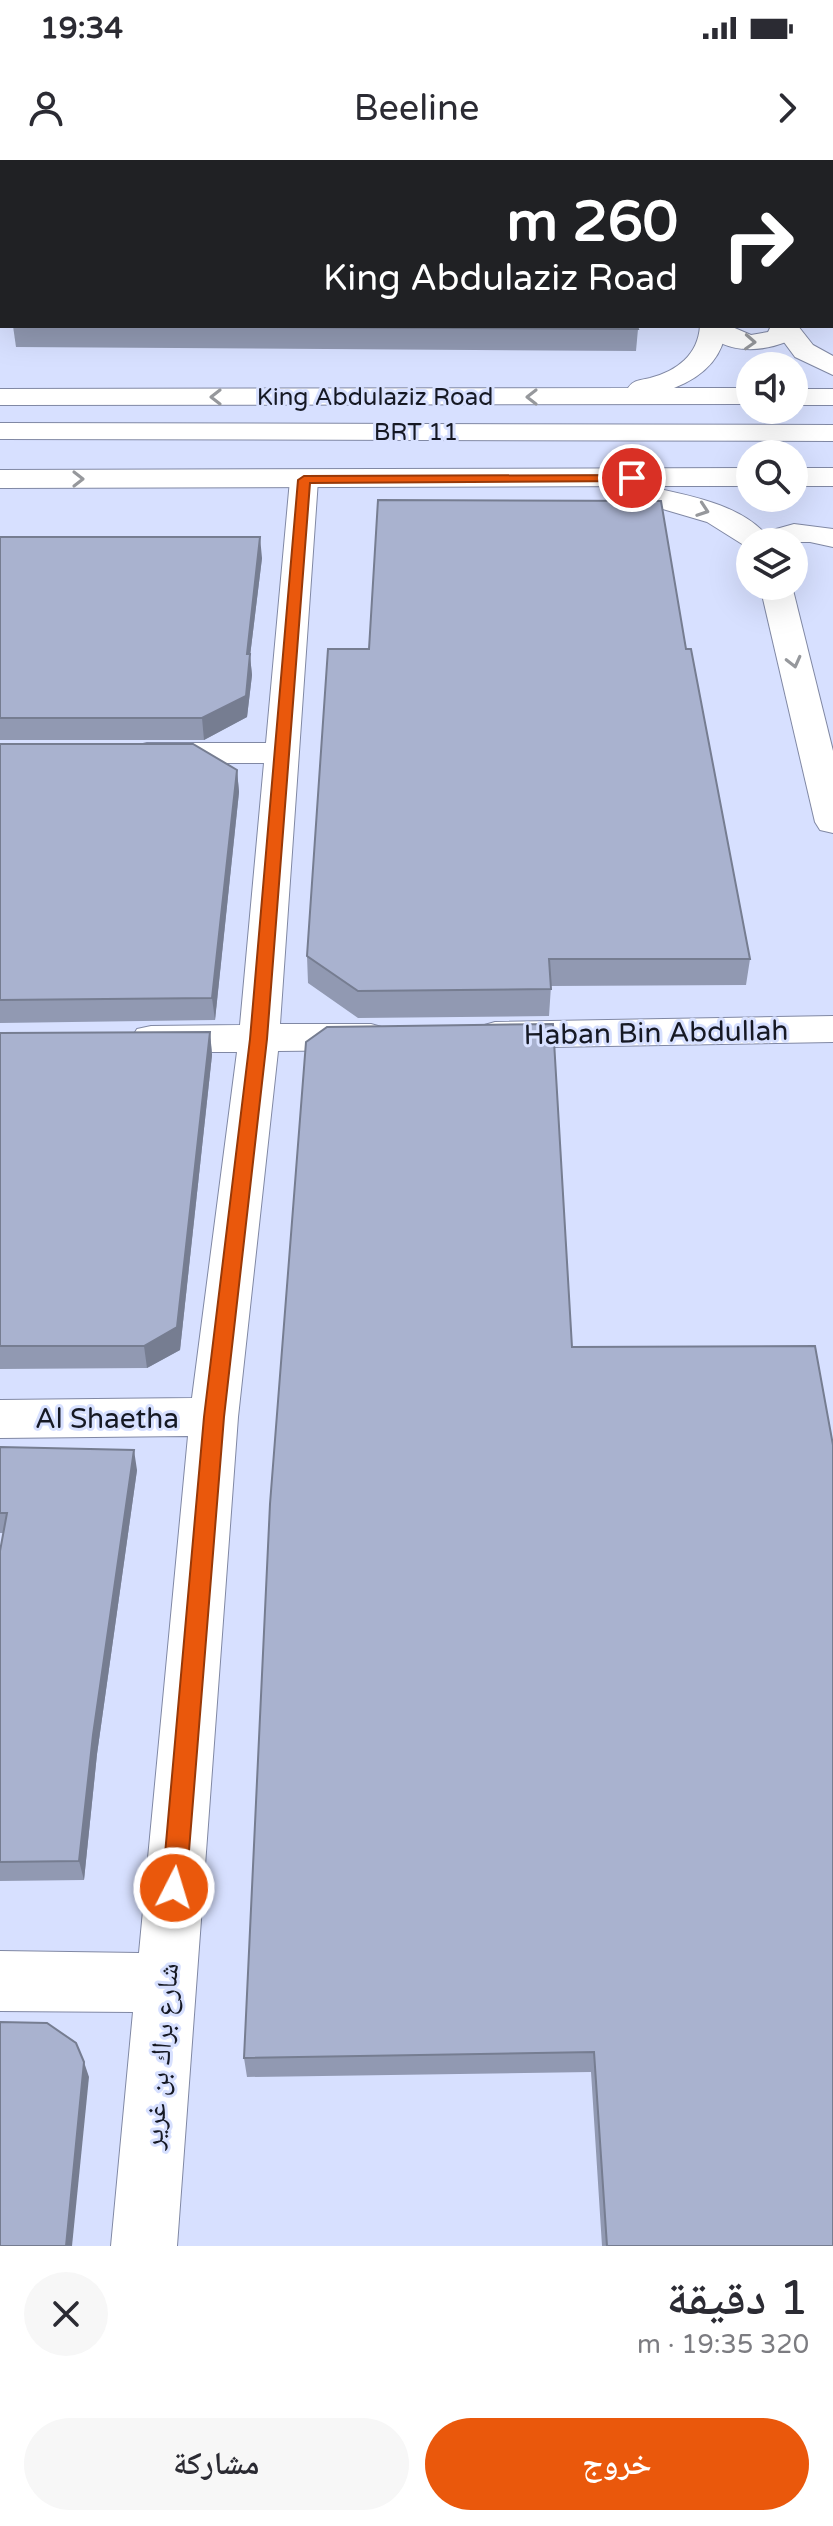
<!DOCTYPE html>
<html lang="ar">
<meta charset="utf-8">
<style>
body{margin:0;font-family:"Varela Round","Noto Naskh Arabic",sans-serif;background:#f7f7f7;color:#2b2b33;direction:rtl;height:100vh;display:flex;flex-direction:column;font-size:30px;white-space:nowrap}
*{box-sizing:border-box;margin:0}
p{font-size:26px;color:#7c7c81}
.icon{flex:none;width:44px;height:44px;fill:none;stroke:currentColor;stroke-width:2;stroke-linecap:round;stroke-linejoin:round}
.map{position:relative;height:2086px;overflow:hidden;direction:ltr}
.details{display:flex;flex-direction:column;background:#fff;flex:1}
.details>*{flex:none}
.top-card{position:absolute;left:0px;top:0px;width:834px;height:168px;box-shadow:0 8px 32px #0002;direction:rtl;background:#202124;color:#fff;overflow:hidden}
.controls{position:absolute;left:736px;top:192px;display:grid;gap:16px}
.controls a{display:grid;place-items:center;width:72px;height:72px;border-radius:50%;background:#fff;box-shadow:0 8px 32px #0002;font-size:40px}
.pin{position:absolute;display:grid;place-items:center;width:68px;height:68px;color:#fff;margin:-34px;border:4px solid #fff;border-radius:50%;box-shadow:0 2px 8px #0007}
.me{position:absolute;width:88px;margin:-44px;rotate:5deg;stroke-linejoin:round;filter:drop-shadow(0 0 6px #0008)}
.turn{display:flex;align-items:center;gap:28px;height:168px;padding:0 24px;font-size:36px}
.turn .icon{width:104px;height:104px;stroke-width:2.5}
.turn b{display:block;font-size:56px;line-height:68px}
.round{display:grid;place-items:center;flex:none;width:84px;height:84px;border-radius:42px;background:#f7f7f7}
.head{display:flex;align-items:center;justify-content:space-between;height:136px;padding:0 24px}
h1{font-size:48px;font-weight:600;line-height:60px}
.cta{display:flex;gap:16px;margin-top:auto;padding:16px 24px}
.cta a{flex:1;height:92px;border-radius:48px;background:#ea580c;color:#fff;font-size:32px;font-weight:600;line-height:92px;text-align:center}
.cta a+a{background:#f7f7f7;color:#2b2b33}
.status{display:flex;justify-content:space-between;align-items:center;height:56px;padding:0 40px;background:#fff;direction:ltr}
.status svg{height:22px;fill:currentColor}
header{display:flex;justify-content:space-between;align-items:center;height:104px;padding:0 24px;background:#fff;font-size:36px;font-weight:600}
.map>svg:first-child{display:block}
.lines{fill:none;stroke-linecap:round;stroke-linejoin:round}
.street-casing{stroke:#8088a4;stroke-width:2}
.secondary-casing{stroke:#8088a4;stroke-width:2}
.primary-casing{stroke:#8088a4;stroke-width:2}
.street{fill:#fff;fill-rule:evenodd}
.secondary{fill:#fff;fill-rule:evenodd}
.primary{fill:#fff;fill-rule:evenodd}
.wall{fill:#9199b2}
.shaded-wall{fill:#767d91}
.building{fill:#a9b2cf;stroke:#767d91;stroke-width:2}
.oneway{stroke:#96989c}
.route{fill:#ea580c;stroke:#983908;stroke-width:2}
.labels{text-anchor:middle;stroke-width:6;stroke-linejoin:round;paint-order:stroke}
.far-street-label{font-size:24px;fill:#161924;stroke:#d7e0ff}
.street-label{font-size:28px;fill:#161924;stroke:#d7e0ff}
</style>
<div class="status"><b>19:34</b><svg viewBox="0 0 49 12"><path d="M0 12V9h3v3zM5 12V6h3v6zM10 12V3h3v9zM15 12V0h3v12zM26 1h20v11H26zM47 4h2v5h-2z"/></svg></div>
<header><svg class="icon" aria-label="forward" viewBox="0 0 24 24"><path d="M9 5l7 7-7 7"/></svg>Beeline<svg class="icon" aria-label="person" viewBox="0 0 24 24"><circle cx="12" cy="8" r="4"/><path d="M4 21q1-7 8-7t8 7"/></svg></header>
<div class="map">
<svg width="833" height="2086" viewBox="0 0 833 2086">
<rect width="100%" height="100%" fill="#d7e0ff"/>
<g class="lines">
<defs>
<g id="street">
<rect x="306" y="0" width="22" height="2"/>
<polygon points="304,311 314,314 318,320 280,864 371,864 385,868 391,877 385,886 371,890 278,891 238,1257 177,2086 111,2086 133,1852 0,1851 0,1791 139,1793 188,1276 0,1278 0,1240 192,1238 237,892 151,892 137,889 131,879 137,869 151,866 240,865 264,603 147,603 135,600 130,593 135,586 147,583 266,583 290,320 294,314"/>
<polygon points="833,856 833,882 495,888 481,884 475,875 481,866 495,862"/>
</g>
<g id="secondary">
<polygon points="653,0 675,0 676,2 654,2"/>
<polygon points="730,0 752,0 753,2 731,2"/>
<path d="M701 166H730L751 175 768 172 771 166H797L786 182C758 193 721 194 701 166Z"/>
<polygon points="0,263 833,265 833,281 0,279"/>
<polygon points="794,364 833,369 833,387 810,382 759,382 769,371"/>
<polygon points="760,426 792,426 833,591 833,673 820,670 815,662"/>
</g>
<g id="primary">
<path d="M700 166H726C724 198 702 217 674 228H750V244L0 245V229L628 228C633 220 641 220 650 218 677 211 698 195 700 166Z"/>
<polygon points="772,166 798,166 813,185 833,196 833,215 795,197"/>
<rect x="794" y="229" width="39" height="16"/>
<path d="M750 308V326H645C686 335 746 344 772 382H750V389L707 362 632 340 627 334 632 328 639 326 0 328V310Z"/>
<rect x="794" y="308" width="39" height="18"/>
</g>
</defs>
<use href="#street" class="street-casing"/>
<use href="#secondary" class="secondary-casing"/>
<use href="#primary" class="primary-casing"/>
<use href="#street" class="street"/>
<use href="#secondary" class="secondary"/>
<use href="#primary" class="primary"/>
</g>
<g class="wall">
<polygon points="2,4 2,126 0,126 0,5"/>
<polygon points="13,166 638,169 636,191 16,187"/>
<polygon points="0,377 262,398 250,496 252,515 247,557 204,580 0,580"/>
<polygon points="686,489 750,799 746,825 551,826 549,856 358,858 308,823 307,796"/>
<polygon points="0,584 237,610 239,632 215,860 0,863"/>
<polygon points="210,872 212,895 180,1190 147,1208 0,1209 0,873"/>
<polygon points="572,1187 833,2086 602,2086 591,1912 247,1917 244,1898"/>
<polygon points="0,1287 137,1310 97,1594 84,1720 0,1721 0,1391 3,1373 0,1373"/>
</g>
<g class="shaded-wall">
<polygon points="260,377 262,398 250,496 252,515 247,557 204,580 202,558 247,494"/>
<polygon points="237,610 239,632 215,860 212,838"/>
<polygon points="210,872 212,895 180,1190 147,1208 144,1186"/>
<polygon points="134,1290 137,1310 97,1594 84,1720 79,1701 93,1575"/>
<polygon points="84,1902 89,1917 72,2086 66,2086"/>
</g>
<g class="building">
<rect x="2" y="0" width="286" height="2"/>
<rect x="508" y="0" width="104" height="2"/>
<polygon points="2,4 2,36 0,35 0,5"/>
<polygon points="2,40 2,106 0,106 0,52 1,52"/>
<polygon points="64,166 637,166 638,169"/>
<polygon points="378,340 661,341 686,489 691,489 750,799 549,799 551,829 358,831 307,796 328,489 369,489"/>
<polygon points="0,377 260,377 247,494 250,494 246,536 202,558 0,558"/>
<polygon points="0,584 193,584 237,610 212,838 0,840"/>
<polygon points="553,864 572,1187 815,1186 833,1285 833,2086 607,2086 594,1892 244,1898 270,1344 306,882 327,867"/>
<polygon points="210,872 177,1167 144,1186 0,1186 0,873"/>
<polygon points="0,1287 134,1290 93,1575 79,1701 0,1702 0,1391 7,1353 0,1353"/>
<polygon points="0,1862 47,1863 76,1883 84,1902 66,2086 0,2086"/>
</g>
<defs><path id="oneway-chevron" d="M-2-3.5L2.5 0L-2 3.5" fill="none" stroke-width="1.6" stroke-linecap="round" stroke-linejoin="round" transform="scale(2)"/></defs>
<g class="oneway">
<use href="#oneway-chevron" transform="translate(750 182) rotate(3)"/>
<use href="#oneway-chevron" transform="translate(216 237) rotate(-180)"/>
<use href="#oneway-chevron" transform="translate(532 237) rotate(-180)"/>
<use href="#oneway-chevron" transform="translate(78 319)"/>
<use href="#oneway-chevron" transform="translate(703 350) rotate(19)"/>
<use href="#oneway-chevron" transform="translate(794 502) rotate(76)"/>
</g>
<polygon class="route" points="632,315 636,316 636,321 310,323 267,879 224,1257 186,1728 182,1737 174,1740 165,1737 162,1728 204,1257 250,879 298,320 304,316"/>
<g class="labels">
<g class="far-street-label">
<text x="375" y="245">King Abdulaziz Road</text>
<text x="416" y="280">BRT 11</text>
</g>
<g class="street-label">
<text transform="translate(656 872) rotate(-1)" y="10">Haban Bin Abdullah</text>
<text x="107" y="1268">Al Shaetha</text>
<text transform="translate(160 1896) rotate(-85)" y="10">شارع براك بن غرير</text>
</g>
</g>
</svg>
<div class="controls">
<a><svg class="icon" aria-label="sound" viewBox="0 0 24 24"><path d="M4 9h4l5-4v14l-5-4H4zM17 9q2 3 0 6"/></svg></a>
<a><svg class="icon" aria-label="search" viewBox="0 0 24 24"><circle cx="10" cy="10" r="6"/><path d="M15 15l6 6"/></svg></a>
<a><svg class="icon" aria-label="layers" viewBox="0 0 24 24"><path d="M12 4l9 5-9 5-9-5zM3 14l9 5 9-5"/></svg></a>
</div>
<div class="pin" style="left:632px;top:318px;background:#d93025"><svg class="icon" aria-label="arrive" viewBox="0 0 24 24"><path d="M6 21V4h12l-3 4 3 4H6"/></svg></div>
<svg class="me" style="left:174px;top:1728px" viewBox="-20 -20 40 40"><circle r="17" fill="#ea580c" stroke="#fff" stroke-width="3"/><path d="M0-11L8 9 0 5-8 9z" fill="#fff"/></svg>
<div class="top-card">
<div class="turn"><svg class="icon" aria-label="right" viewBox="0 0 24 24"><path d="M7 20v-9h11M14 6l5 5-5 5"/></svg><div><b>260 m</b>King Abdulaziz Road</div></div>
</div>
</div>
<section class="details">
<div class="head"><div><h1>1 دقيقة</h1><p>320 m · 19:35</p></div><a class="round"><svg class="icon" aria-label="close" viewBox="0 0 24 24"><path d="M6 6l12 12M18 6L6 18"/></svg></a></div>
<div class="cta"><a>خروج</a><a>مشاركة</a></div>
</section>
